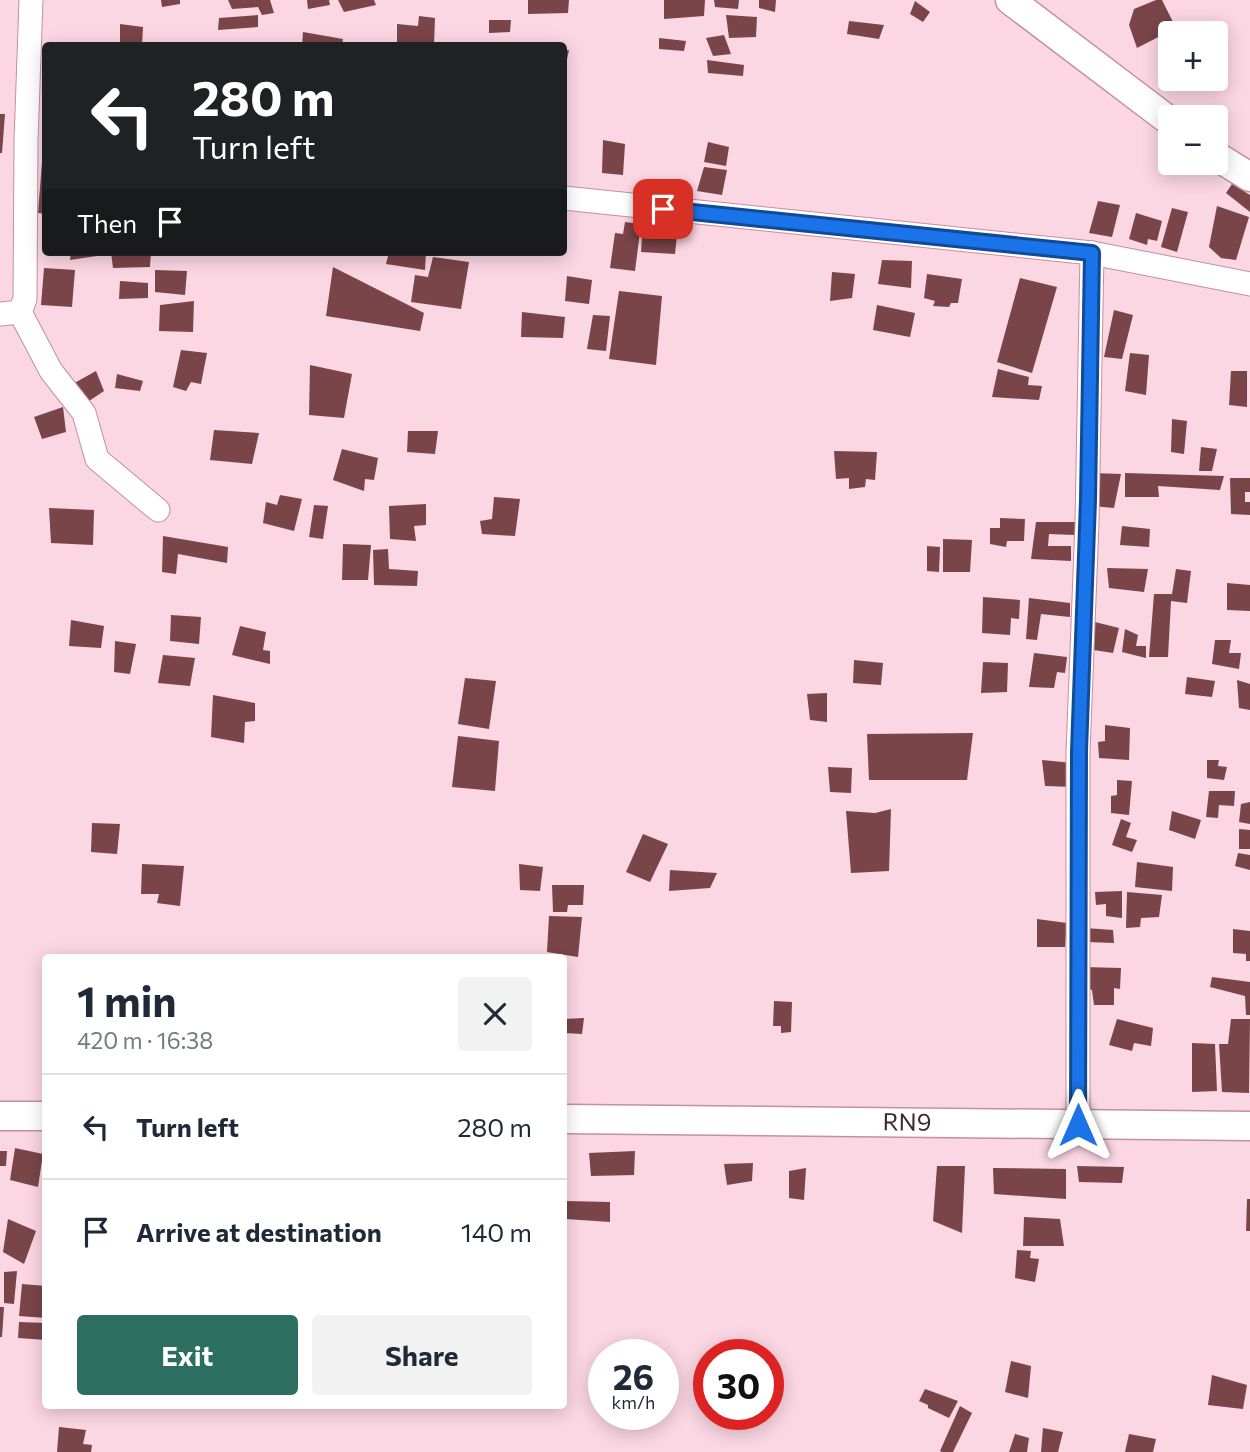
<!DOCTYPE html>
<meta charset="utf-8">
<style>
body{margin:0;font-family:Commissioner,sans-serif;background:#f2f2f3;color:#1f2937;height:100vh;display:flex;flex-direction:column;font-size:26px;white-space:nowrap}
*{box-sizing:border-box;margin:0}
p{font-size:23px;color:#747a83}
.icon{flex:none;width:38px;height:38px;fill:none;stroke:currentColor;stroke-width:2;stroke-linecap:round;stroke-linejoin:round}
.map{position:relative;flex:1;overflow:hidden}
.side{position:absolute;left:42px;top:954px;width:525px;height:455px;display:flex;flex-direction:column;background:#fff;border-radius:7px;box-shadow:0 4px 18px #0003}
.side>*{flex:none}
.hud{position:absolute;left:42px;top:42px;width:525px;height:214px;border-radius:7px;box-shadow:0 4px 18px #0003;background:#202124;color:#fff;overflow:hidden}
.buttons{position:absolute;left:1158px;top:21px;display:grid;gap:14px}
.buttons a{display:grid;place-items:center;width:70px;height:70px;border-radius:7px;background:#fff;box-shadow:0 4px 18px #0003;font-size:35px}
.speed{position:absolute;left:588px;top:1339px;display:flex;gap:14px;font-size:35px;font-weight:700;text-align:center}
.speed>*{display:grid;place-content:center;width:91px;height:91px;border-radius:50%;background:#fff;box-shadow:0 4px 18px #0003;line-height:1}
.speed small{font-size:18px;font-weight:400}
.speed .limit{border:10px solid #d22;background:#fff;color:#111}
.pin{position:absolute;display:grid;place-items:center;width:60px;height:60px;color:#fff;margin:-30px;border-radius:14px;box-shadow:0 4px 10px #0006}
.me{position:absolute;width:77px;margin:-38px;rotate:0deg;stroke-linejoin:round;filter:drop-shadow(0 0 5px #0008)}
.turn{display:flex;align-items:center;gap:24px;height:147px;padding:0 35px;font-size:32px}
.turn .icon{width:91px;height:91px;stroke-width:2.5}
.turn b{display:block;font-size:49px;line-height:60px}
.then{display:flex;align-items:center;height:66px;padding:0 35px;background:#0003;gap:14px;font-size:26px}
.round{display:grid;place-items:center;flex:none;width:74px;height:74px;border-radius:7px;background:#f2f2f3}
.summary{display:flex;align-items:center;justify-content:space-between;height:119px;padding:0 35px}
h1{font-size:42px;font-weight:700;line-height:52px}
.action{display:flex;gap:14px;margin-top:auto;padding:14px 35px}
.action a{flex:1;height:80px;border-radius:7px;background:#2c6e5f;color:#fff;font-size:28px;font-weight:700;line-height:80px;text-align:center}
.action a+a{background:#f2f2f3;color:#1f2937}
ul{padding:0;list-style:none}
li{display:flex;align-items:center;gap:21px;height:105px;padding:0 35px;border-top:2px solid #e0e1e3}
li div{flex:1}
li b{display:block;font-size:26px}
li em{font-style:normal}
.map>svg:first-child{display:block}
.building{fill:#7a4549}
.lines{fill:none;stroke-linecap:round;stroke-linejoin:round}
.minor-casing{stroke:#c68ea3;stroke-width:25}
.major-casing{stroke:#c68ea3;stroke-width:31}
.minor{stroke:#fff;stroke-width:23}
.major{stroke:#fff;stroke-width:28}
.route-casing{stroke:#114b97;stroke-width:18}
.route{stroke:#1a73e8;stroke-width:12}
.labels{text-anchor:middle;stroke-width:7;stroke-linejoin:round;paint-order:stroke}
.street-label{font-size:24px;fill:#3f2831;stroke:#f7ebef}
</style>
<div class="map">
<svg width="1250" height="1452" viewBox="0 0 1250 1452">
<rect width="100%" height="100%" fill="#fbd6e3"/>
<g class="building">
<polygon points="161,0 180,0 180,4 162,7"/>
<polygon points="228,0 270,0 274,13 262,15 258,7 232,9"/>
<polygon points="307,0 329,0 330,5 308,9"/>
<polygon points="338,0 374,0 376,5 344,12"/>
<polygon points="528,0 569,0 568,13 528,14"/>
<polygon points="664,0 705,0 704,16 664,19"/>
<polygon points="714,0 739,0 738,9 715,7"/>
<polygon points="759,0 776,0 775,12 759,8"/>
<polygon points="1156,0 1162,0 1176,28 1137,48 1129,25 1134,9"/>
<polygon points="915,1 930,12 923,22 910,14"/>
<polygon points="258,15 258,27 218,30 219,18"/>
<polygon points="726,15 757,17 756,37 729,38"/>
<polygon points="419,16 435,18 434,46 397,46 397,24 418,26"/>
<polygon points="489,20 511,20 510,32 489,33"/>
<polygon points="849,21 884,25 879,39 847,34"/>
<polygon points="120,24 143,27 142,46 120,45"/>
<polygon points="303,32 343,39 342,46 302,46"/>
<polygon points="724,35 731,54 713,56 706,38"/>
<polygon points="659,38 686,41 684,51 659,49"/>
<polygon points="564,50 569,50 565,69 564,68"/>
<polygon points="707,60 744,65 743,76 708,73"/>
<polygon points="0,114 5,114 2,153 0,153"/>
<polygon points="603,140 625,144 623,175 602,173"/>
<polygon points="708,142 729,147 726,166 704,162"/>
<polygon points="42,162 46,163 46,214 38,213"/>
<polygon points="704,167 727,170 722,195 697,191"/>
<polygon points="1232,184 1250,195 1250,212 1226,193"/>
<polygon points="1098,201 1120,205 1112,237 1089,233"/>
<polygon points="1217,206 1249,217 1236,260 1221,258 1209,247"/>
<polygon points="1172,208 1188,212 1177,252 1161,247"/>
<polygon points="1136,213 1162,221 1157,241 1148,239 1147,245 1129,239"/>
<polygon points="625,222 641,224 635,271 610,268 615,233 623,234"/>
<polygon points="643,222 678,225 675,254 641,252"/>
<polygon points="71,252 98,252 97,256 70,260"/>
<polygon points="111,252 151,252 150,267 113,268"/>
<polygon points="389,252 426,252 425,270 386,264"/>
<polygon points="433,257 469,262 461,309 411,302 415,275 428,277"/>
<polygon points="882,260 912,261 911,288 878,284"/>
<polygon points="333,267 424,313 420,331 326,316"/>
<polygon points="44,268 75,270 72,307 41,305"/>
<polygon points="155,270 187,271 185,295 155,292"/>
<polygon points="832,272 855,274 852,298 830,301"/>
<polygon points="927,274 962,279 958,303 951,303 949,307 933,306 935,301 924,298"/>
<polygon points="567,276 592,280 589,304 565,301"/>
<polygon points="1020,278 1057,287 1032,373 997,362"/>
<polygon points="120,281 148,283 148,298 119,299"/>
<polygon points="619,291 662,296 656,365 609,359"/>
<polygon points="194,301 193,332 159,331 160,305"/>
<polygon points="877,305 915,313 910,337 873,330"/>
<polygon points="1114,310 1133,315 1122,359 1104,357"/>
<polygon points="522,312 565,317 563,338 521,337"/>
<polygon points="593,315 610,316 606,351 587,349"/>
<polygon points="181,350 207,353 201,384 191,382 186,391 173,387"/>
<polygon points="1130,353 1149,355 1146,395 1125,391"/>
<polygon points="310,365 352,374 344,418 309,415"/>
<polygon points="998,369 1029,377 1028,385 1042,386 1039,400 992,397"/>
<polygon points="96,371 104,391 83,405 69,386"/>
<polygon points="1231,371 1247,371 1247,407 1229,405"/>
<polygon points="117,374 143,381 140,391 115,388"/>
<polygon points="63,407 66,432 42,439 34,417"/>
<polygon points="1172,419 1187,421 1184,454 1171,452"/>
<polygon points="214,430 259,433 252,464 210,460"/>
<polygon points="408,431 438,431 435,454 407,452"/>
<polygon points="1201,447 1217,449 1212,471 1199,471"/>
<polygon points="342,449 378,458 374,480 365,479 364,491 333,480"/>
<polygon points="834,451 877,452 875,480 866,479 865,487 849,489 849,478 836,479"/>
<polygon points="1092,473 1121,474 1114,508 1092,506"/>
<polygon points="1125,473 1224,476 1220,490 1158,486 1159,497 1125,497"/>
<polygon points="1230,478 1250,478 1250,492 1245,492 1245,502 1250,502 1250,515 1231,514"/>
<polygon points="280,495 302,499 294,531 263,523 266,502 277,505"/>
<polygon points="494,497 520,499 515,536 482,534 480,521 492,519"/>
<polygon points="426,504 426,525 414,526 416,541 390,539 389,506"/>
<polygon points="314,505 328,506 323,539 309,537"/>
<polygon points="49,508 94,510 93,545 51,543"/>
<polygon points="1000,518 1025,519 1024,541 1007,541 1006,547 990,544 990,528 1000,528"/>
<polygon points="1036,522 1076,522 1075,535 1049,534 1048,546 1071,546 1071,561 1031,559"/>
<polygon points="1122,526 1150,529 1149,547 1120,545"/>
<polygon points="163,536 228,547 227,563 178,554 176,574 162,572"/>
<polygon points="943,539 972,540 970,572 943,572"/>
<polygon points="343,544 371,545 368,580 342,580"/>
<polygon points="927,546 940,547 939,572 927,571"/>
<polygon points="388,549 389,569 418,571 417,586 374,585 373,550"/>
<polygon points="1107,568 1148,569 1144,592 1109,588"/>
<polygon points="1176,569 1191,571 1187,603 1171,601 1168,657 1149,657 1154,594 1172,594"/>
<polygon points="1227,583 1250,585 1250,611 1227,610"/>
<polygon points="983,597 1020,600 1019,619 1011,618 1010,635 982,633"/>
<polygon points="1029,598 1070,603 1070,617 1041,614 1037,640 1026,639"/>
<polygon points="171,615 201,617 199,644 170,641"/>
<polygon points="71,620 104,626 101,648 69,646"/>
<polygon points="1095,622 1119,628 1113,653 1087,649"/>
<polygon points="240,626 266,632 263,650 270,651 270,664 232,655"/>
<polygon points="1125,629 1138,635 1136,646 1146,646 1146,658 1122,652"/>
<polygon points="1215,640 1231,640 1229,653 1241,653 1239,669 1212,664"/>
<polygon points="115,641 136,644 130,674 114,672"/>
<polygon points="1034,653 1067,657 1065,673 1057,672 1054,688 1029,687"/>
<polygon points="163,655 195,658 190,686 158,683"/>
<polygon points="854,660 883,663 881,685 853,683"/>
<polygon points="983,662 1008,663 1007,692 981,693"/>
<polygon points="1187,677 1215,681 1212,697 1185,694"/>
<polygon points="465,678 496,681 489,729 458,724"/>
<polygon points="1237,680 1250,684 1250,710 1239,708"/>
<polygon points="827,693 827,722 810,720 807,694"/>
<polygon points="213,695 255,703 255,721 245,722 244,743 211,737"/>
<polygon points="1105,725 1130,728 1129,760 1099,758 1098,742 1105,741"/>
<polygon points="973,733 967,780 869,780 867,734"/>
<polygon points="458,736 499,741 495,791 452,787"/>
<polygon points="1042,760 1073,763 1073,787 1045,786"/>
<polygon points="1207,760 1219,760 1218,766 1227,767 1224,780 1207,778"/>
<polygon points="828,767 852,768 851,793 830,792"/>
<polygon points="1117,780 1132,781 1129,815 1111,813 1111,796 1117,795"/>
<polygon points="1209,791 1235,791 1234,806 1219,805 1218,818 1206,817"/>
<polygon points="1250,802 1250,824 1239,822 1241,804"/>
<polygon points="891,809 889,871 851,873 846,811 875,813"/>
<polygon points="1172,811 1201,820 1195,839 1169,830"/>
<polygon points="1121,819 1131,823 1126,837 1137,840 1132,852 1112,845"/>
<polygon points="92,823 120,824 117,854 91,852"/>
<polygon points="1239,829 1250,830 1250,849 1239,849"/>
<polygon points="643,834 668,844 650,882 626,872"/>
<polygon points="1238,853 1250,855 1250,870 1235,866"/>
<polygon points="1137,862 1173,867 1172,891 1135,887"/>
<polygon points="142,864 184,866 180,906 157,903 159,894 141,894"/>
<polygon points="519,864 543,867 540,891 520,890"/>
<polygon points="670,870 717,873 710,888 669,891"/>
<polygon points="552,885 584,885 583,905 568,905 567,912 553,912"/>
<polygon points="1122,891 1122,918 1106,916 1106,904 1096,905 1095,892"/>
<polygon points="1127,892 1162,895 1159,917 1141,918 1140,927 1126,928"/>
<polygon points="549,916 582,917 578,957 547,952"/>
<polygon points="1037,919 1067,923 1065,947 1037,947"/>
<polygon points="1085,928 1113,930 1114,943 1087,942"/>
<polygon points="1233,929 1250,931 1250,961 1246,961 1246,954 1233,953"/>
<polygon points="1084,967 1121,968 1120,989 1114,988 1114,1005 1094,1005 1092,990 1084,988"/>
<polygon points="1212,977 1250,982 1250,1015 1246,1015 1245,996 1210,987"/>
<polygon points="774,1001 792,1002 791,1032 781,1033 781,1026 773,1026"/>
<polygon points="584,1018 582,1034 564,1033 564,1019"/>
<polygon points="1117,1019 1153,1028 1151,1046 1134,1043 1132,1051 1109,1045"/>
<polygon points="1231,1019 1250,1019 1249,1093 1222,1092 1219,1044 1228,1044"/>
<polygon points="1192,1043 1215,1044 1217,1091 1192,1092"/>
<polygon points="15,1148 43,1154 38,1187 10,1180"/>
<polygon points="0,1151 7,1151 6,1166 0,1166"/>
<polygon points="635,1151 634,1175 591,1176 589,1153"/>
<polygon points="753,1163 752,1181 727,1185 724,1164"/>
<polygon points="937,1166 965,1166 962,1233 933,1221"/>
<polygon points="1077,1166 1124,1167 1122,1183 1079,1182"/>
<polygon points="806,1168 804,1200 789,1198 789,1171"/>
<polygon points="993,1168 1066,1169 1066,1199 994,1194"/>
<polygon points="1247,1199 1250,1199 1250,1231 1246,1231"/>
<polygon points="566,1201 610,1202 610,1222 566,1219"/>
<polygon points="1024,1217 1060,1219 1064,1246 1023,1246"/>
<polygon points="8,1219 36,1231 24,1264 3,1252"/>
<polygon points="1017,1250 1031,1251 1030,1258 1039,1259 1035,1282 1015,1278"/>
<polygon points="17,1271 14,1304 4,1303 4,1272"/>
<polygon points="22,1284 46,1286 46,1318 19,1316"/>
<polygon points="0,1307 4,1307 2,1337 0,1337"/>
<polygon points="19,1322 46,1323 46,1340 18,1338"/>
<polygon points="1011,1361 1031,1366 1028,1398 1005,1392"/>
<polygon points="1212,1375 1247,1385 1243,1409 1208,1405"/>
<polygon points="925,1389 958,1401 949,1418 928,1408 928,1405 919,1401"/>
<polygon points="960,1406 972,1413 953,1452 942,1452 940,1451"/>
<polygon points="59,1427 86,1430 83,1444 92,1445 91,1452 57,1452"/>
<polygon points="1043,1428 1063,1432 1058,1452 1041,1452"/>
<polygon points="1015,1434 1029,1438 1027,1452 1009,1452"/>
<polygon points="1129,1434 1156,1439 1153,1452 1125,1452"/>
</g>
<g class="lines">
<defs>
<g id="minor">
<polyline points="564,198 1092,253 1250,284"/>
<polyline points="20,312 51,371 84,413 97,459 158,510"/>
<polyline points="0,314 20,312 25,299 26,141 31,0"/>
<polyline points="1078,1125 1078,752 1087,523 1092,253"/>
</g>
<g id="major">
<polyline points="1010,0 1171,122"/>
<polyline points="1216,156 1250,177"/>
<polyline points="0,1116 46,1116"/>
<path id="s1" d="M564 1119 1250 1126"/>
</g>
</defs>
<use href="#minor" class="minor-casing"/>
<use href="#major" class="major-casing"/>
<use href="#minor" class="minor"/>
<use href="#major" class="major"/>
</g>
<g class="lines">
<defs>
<polyline id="route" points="663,209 1092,253 1088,500 1079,751 1078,1125"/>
</defs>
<use href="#route" class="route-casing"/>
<use href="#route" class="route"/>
</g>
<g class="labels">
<g class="street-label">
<text dy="8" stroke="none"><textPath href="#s1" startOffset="343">RN9</textPath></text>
</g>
</g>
</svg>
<div class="buttons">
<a>+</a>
<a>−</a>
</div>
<div class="speed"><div>26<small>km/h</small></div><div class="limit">30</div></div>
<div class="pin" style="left:663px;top:209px;background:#d93025"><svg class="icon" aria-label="arrive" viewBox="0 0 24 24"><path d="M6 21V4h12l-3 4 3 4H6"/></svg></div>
<svg class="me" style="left:1078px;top:1125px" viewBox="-20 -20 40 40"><path d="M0-17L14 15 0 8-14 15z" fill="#1a73e8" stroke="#fff" stroke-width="4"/></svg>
<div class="hud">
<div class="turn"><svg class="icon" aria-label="left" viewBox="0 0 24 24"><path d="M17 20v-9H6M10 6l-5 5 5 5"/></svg><div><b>280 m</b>Turn left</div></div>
<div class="then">Then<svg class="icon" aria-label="arrive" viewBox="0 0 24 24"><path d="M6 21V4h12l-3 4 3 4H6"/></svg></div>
</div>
<section class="side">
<div class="summary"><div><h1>1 min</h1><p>420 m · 16:38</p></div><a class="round"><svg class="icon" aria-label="close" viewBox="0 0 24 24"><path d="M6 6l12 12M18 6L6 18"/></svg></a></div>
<ul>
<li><svg class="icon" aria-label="left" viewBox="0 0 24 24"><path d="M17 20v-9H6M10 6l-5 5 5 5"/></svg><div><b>Turn left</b></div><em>280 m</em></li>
<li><svg class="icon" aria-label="arrive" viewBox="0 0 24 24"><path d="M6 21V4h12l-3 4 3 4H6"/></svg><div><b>Arrive at destination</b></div><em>140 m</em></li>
</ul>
<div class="action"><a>Exit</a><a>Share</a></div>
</section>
</div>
